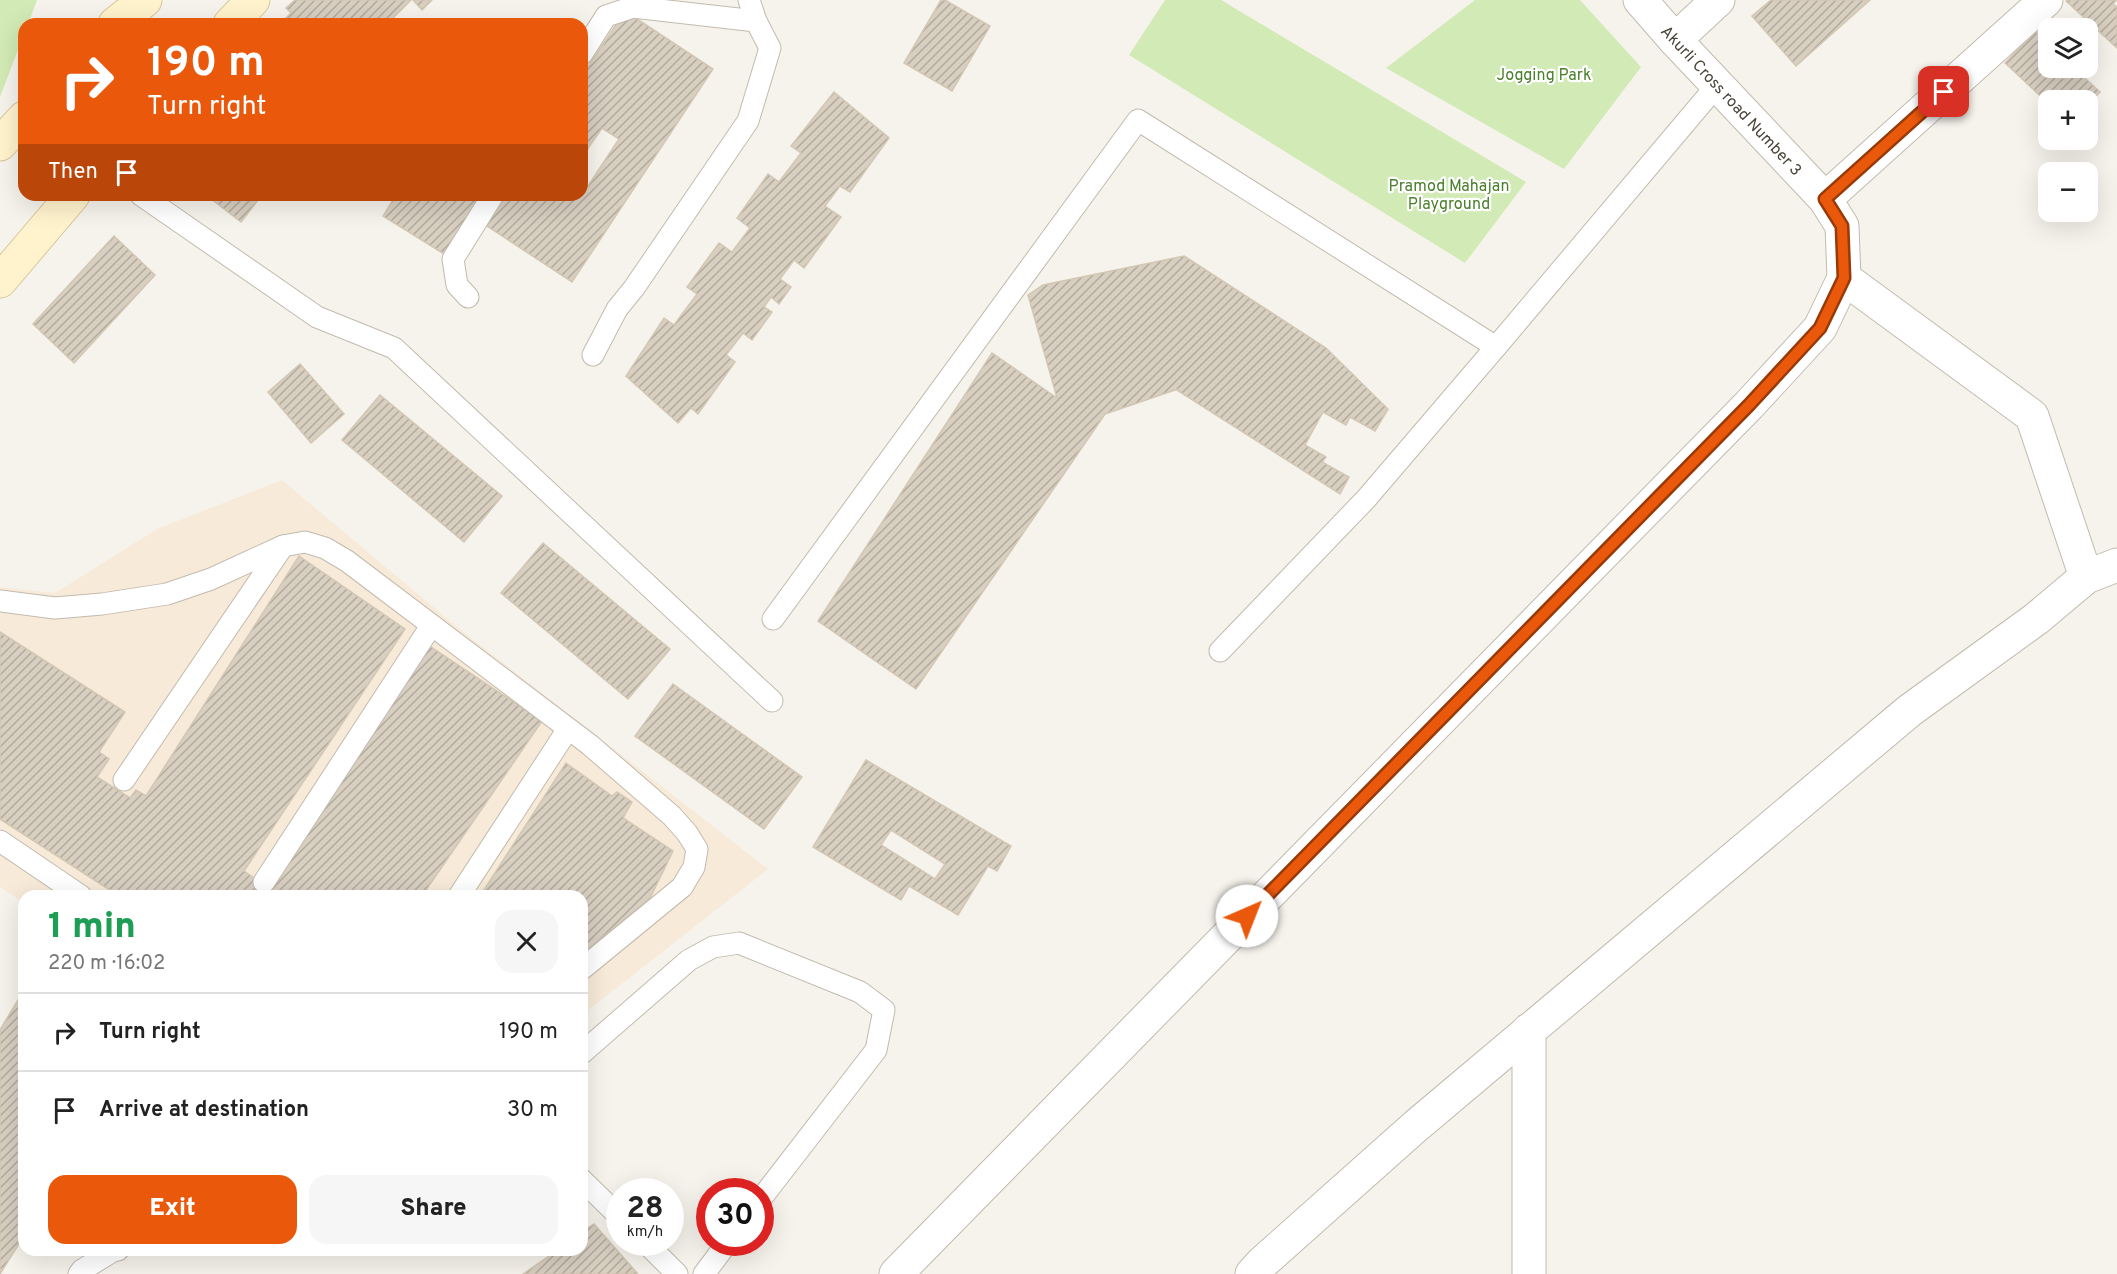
<!DOCTYPE html>
<meta charset="utf-8">
<style>
body{margin:0;font-family:Overpass,sans-serif;background:#f6f6f6;color:#222;height:100vh;display:flex;flex-direction:column;font-size:22px;white-space:nowrap}
*{box-sizing:border-box;margin:0}
p{font-size:20px;color:#767676}
.icon{flex:none;width:33px;height:33px;fill:none;stroke:currentColor;stroke-width:2;stroke-linecap:round;stroke-linejoin:round}
.map{position:relative;flex:1;overflow:hidden}
.panel{position:absolute;left:18px;top:890px;width:570px;height:366px;display:flex;flex-direction:column;background:#fff;border-radius:18px;box-shadow:0 6px 24px #0002}
.panel>*{flex:none}
.banner{position:absolute;left:18px;top:18px;width:570px;height:183px;border-radius:18px;box-shadow:0 6px 24px #0002;background:#ea580c;color:#fff;overflow:hidden}
.tools{position:absolute;left:2038px;top:18px;display:grid;gap:12px}
.tools a{display:grid;place-items:center;width:60px;height:60px;border-radius:12px;background:#fff;box-shadow:0 6px 24px #0002;font-size:30px}
.speed{position:absolute;left:606px;top:1178px;display:flex;gap:12px;font-size:30px;font-weight:700;text-align:center}
.speed>*{display:grid;place-content:center;width:78px;height:78px;border-radius:50%;background:#fff;box-shadow:0 6px 24px #0002;line-height:1}
.speed small{font-size:15px;font-weight:400}
.speed .limit{border:9px solid #d22;background:#fff;color:#111}
.pin{position:absolute;display:grid;place-items:center;width:51px;height:51px;color:#fff;margin:-26px;border-radius:12px;box-shadow:0 3px 9px #0006}
.me{position:absolute;width:66px;margin:-33px;rotate:44deg;stroke-linejoin:round;filter:drop-shadow(0 0 4px #0008)}
.turn{display:flex;align-items:center;gap:21px;height:126px;padding:0 30px;font-size:27px}
.turn .icon{width:78px;height:78px;stroke-width:2.5}
.turn b{display:block;font-size:42px;line-height:51px}
.then{display:flex;align-items:center;height:57px;padding:0 30px;background:#0003;gap:12px;font-size:22px}
.round{display:grid;place-items:center;flex:none;width:63px;height:63px;border-radius:18px;background:#f6f6f6}
.head{display:flex;align-items:center;justify-content:space-between;height:102px;padding:0 30px}
h1{font-size:36px;font-weight:800;line-height:45px;color:#1e9e55}
.cta{display:flex;gap:12px;margin-top:auto;padding:12px 30px}
.cta a{flex:1;height:69px;border-radius:18px;background:#ea580c;color:#fff;font-size:24px;font-weight:800;line-height:69px;text-align:center}
.cta a+a{background:#f6f6f6;color:#222}
ul{padding:0;list-style:none}
li{display:flex;align-items:center;gap:18px;height:78px;padding:0 30px;border-top:2px solid #e0e0e0}
li div{flex:1}
li b{display:block;font-size:22px}
li em{font-style:normal}
.map>svg:first-child{display:block}
.commercial{fill:#f7ead8}
.green{fill:#d2eab5}
.building{fill:url(#building-hatch);stroke:#d3c7b4;stroke-width:1.5;fill-rule:evenodd}
.lines{fill:none;stroke-linecap:round;stroke-linejoin:round}
.lane-casing{stroke:#c2bbae;stroke-width:23}
.street-casing{stroke:#c2bbae;stroke-width:35}
.secondary-casing{stroke:#d6c79b;stroke-width:35}
.lane{stroke:#fff;stroke-width:21}
.street{stroke:#fff;stroke-width:33}
.secondary{stroke:#fff3cd;stroke-width:33}
.route-casing{stroke:#983908;stroke-width:15}
.route{stroke:#ea580c;stroke-width:10}
.labels{text-anchor:middle;stroke-width:4.5;stroke-linejoin:round;paint-order:stroke}
.park-label{font-size:16px;fill:#4a7f2a;stroke:#fff}
.street-label{font-size:16px;fill:#4b4439;stroke:#fff}
</style>
<div class="map">
<svg width="2117" height="1274" viewBox="0 0 2117 1274">
<defs>
<pattern id="building-hatch" width="6" height="6" patternUnits="userSpaceOnUse" patternTransform="scale(1.5)"><rect width="6" height="6" fill="#d8cfc1"/><path d="M-1 1l2-2M0 6l6-6M5 7l2-2" fill="none" stroke="#b1aa9e"/></pattern>
</defs>
<rect width="100%" height="100%" fill="#f6f3ec"/>
<polygon class="commercial" points="282,480 457,627 768,869 582,1015 582,896 24,896 24,903 0,887 0,587 55,593 157,529"/>
<g class="green">
<polygon points="0,0 37,0 28,24 24,24 24,34 0,97"/>
<polygon points="1165,0 1221,0 1526,182 1465,263 1129,55"/>
<polygon points="1475,0 1580,0 1641,67 1564,169 1386,68"/>
</g>
<g class="building">
<polygon points="295,0 411,0 390,21 393,24 280,24 291,13 286,8"/>
<polygon points="413,0 432,0 422,10"/>
<polygon points="941,0 945,0 990,26 952,91 904,63"/>
<polygon points="1771,0 1870,0 1796,66 1752,16"/>
<polygon points="2067,0 2117,0 2113,4 2117,7 2117,48 2066,1"/>
<polygon points="625,11 713,69 572,282 484,224 504,195 582,195 582,186 586,189 619,139 602,128 582,157 582,76"/>
<polygon points="2035,31 2049,44 2049,68 2052,68 2064,79 2074,68 2100,92 2088,104 2088,100 2049,100 2049,104 2005,63"/>
<polygon points="834,92 889,138 850,192 840,186 825,206 841,217 804,268 794,260 780,279 791,287 779,304 771,297 764,307 772,312 752,340 743,333 726,355 735,362 698,414 691,408 678,423 626,376 664,318 674,325 697,294 687,287 719,243 732,252 750,228 737,218 768,174 779,182 801,153 791,146"/>
<polygon points="206,195 262,195 241,222"/>
<polygon points="396,195 481,195 444,254 383,216"/>
<polygon points="114,236 155,275 74,363 33,324"/>
<polygon points="1184,256 1326,348 1388,409 1375,431 1350,417 1346,425 1323,412 1305,445 1326,457 1322,462 1349,477 1340,494 1177,390 1178,389 1105,414 916,689 818,621 992,353 1057,398 1028,295 1043,285"/>
<polygon points="300,364 344,414 311,443 268,392"/>
<polygon points="380,395 502,496 464,542 342,440"/>
<polygon points="543,543 670,649 628,699 501,593"/>
<polygon points="299,556 405,629 244,871 264,885 425,643 542,721 422,896 119,896 0,819 0,632 125,712 99,752 109,759 97,777 130,798 136,790 146,796"/>
<polygon points="673,684 802,777 764,829 635,736"/>
<path d="M866 760 1011 846 997 871 988 866 958 915 909 886 901 900 813 847ZM891 830 945 864 935 879 881 845Z"/>
<polygon points="566,763 612,796 617,792 632,802 623,818 673,851 650,898 582,954 582,896 480,896"/>
<polygon points="24,990 24,1236 0,1274 0,1030"/>
<polygon points="594,1224 638,1274 523,1274 558,1250 582,1250 582,1232"/>
</g>
<g class="lines">
<defs>
<g id="lane">
<polyline points="582,54 606,16 633,7 756,21"/>
<polyline points="141,195 317,317 394,348 772,701"/>
<polyline points="468,297 457,285 453,259 493,195"/>
<polyline points="593,355 617,309 634,288 748,121 770,48 756,21 749,0"/>
<polyline points="0,601 55,608 102,604 167,594 211,579 283,546 305,542 325,548 347,561 590,745 672,816 687,833 697,849 694,867 682,887 582,969"/>
<polyline points="773,619 1138,120 1496,347 1718,84"/>
<polyline points="1220,651 1366,499 1496,347"/>
<polyline points="124,780 283,546"/>
<polyline points="0,841 81,896"/>
<polyline points="264,882 431,626"/>
<polyline points="459,896 568,729"/>
<polyline points="582,1053 689,960 713,947 739,943 860,992 884,1010 876,1050 760,1200"/>
<polyline points="582,1180 620,1217"/>
<polyline points="645,1242 677,1274"/>
<polyline points="79,1274 82,1270 113,1251 118,1250"/>
<polyline points="704,1274 728,1242"/>
</g>
<g id="street">
<polyline points="1675,40 1718,0"/>
<polyline points="1825,199 2046,0"/>
<polyline points="1844,278 2032,416 2086,577"/>
<polyline points="1529,1030 1529,1274"/>
<polyline points="896,1274 1749,405 1820,328 1844,278 1842,226 1825,199 1675,40 1640,0"/>
<polyline points="1252,1274 1262,1263 1417,1125 1909,711 2036,619 2086,577 2117,565"/>
</g>
<g id="secondary">
<polyline points="115,24 145,0"/>
<polyline points="230,24 253,0"/>
<polyline points="0,144 24,118"/>
<polyline points="0,281 73,195"/>
</g>
</defs>
<use href="#lane" class="lane-casing"/>
<use href="#street" class="street-casing"/>
<use href="#secondary" class="secondary-casing"/>
<use href="#lane" class="lane"/>
<use href="#street" class="street"/>
<use href="#secondary" class="secondary"/>
</g>
<g class="lines">
<defs>
<polyline id="route" points="1247,916 1749,405 1820,328 1844,278 1842,226 1825,199 1944,92"/>
</defs>
<use href="#route" class="route-casing"/>
<use href="#route" class="route"/>
</g>
<g class="labels">
<g class="park-label">
<text x="1544" y="80">Jogging Park</text>
<text x="1449" y="191">Pramod Mahajan<tspan x="1449" dy="18">Playground</tspan></text>
</g>
<g class="street-label">
<text transform="translate(1732 100) rotate(47)" y="6">Akurli Cross road Number 3</text>
</g>
</g>
</svg>
<div class="tools">
<a><svg class="icon" aria-label="layers" viewBox="0 0 24 24"><path d="M12 4l9 5-9 5-9-5zM3 14l9 5 9-5"/></svg></a>
<a>+</a>
<a>−</a>
</div>
<div class="speed"><div>28<small>km/h</small></div><div class="limit">30</div></div>
<div class="pin" style="left:1944px;top:92px;background:#d93025"><svg class="icon" aria-label="arrive" viewBox="0 0 24 24"><path d="M6 21V4h12l-3 4 3 4H6"/></svg></div>
<svg class="me" style="left:1247px;top:916px" viewBox="-20 -20 40 40"><circle r="19" fill="#fff"/><path d="M0-13L10 11 0 6-10 11z" fill="#ea580c"/></svg>
<div class="banner">
<div class="turn"><svg class="icon" aria-label="right" viewBox="0 0 24 24"><path d="M7 20v-9h11M14 6l5 5-5 5"/></svg><div><b>190 m</b>Turn right</div></div>
<div class="then">Then<svg class="icon" aria-label="arrive" viewBox="0 0 24 24"><path d="M6 21V4h12l-3 4 3 4H6"/></svg></div>
</div>
<section class="panel">
<div class="head"><div><h1>1 min</h1><p>220 m · 16:02</p></div><a class="round"><svg class="icon" aria-label="close" viewBox="0 0 24 24"><path d="M6 6l12 12M18 6L6 18"/></svg></a></div>
<ul>
<li><svg class="icon" aria-label="right" viewBox="0 0 24 24"><path d="M7 20v-9h11M14 6l5 5-5 5"/></svg><div><b>Turn right</b></div><em>190 m</em></li>
<li><svg class="icon" aria-label="arrive" viewBox="0 0 24 24"><path d="M6 21V4h12l-3 4 3 4H6"/></svg><div><b>Arrive at destination</b></div><em>30 m</em></li>
</ul>
<div class="cta"><a>Exit</a><a>Share</a></div>
</section>
</div>
